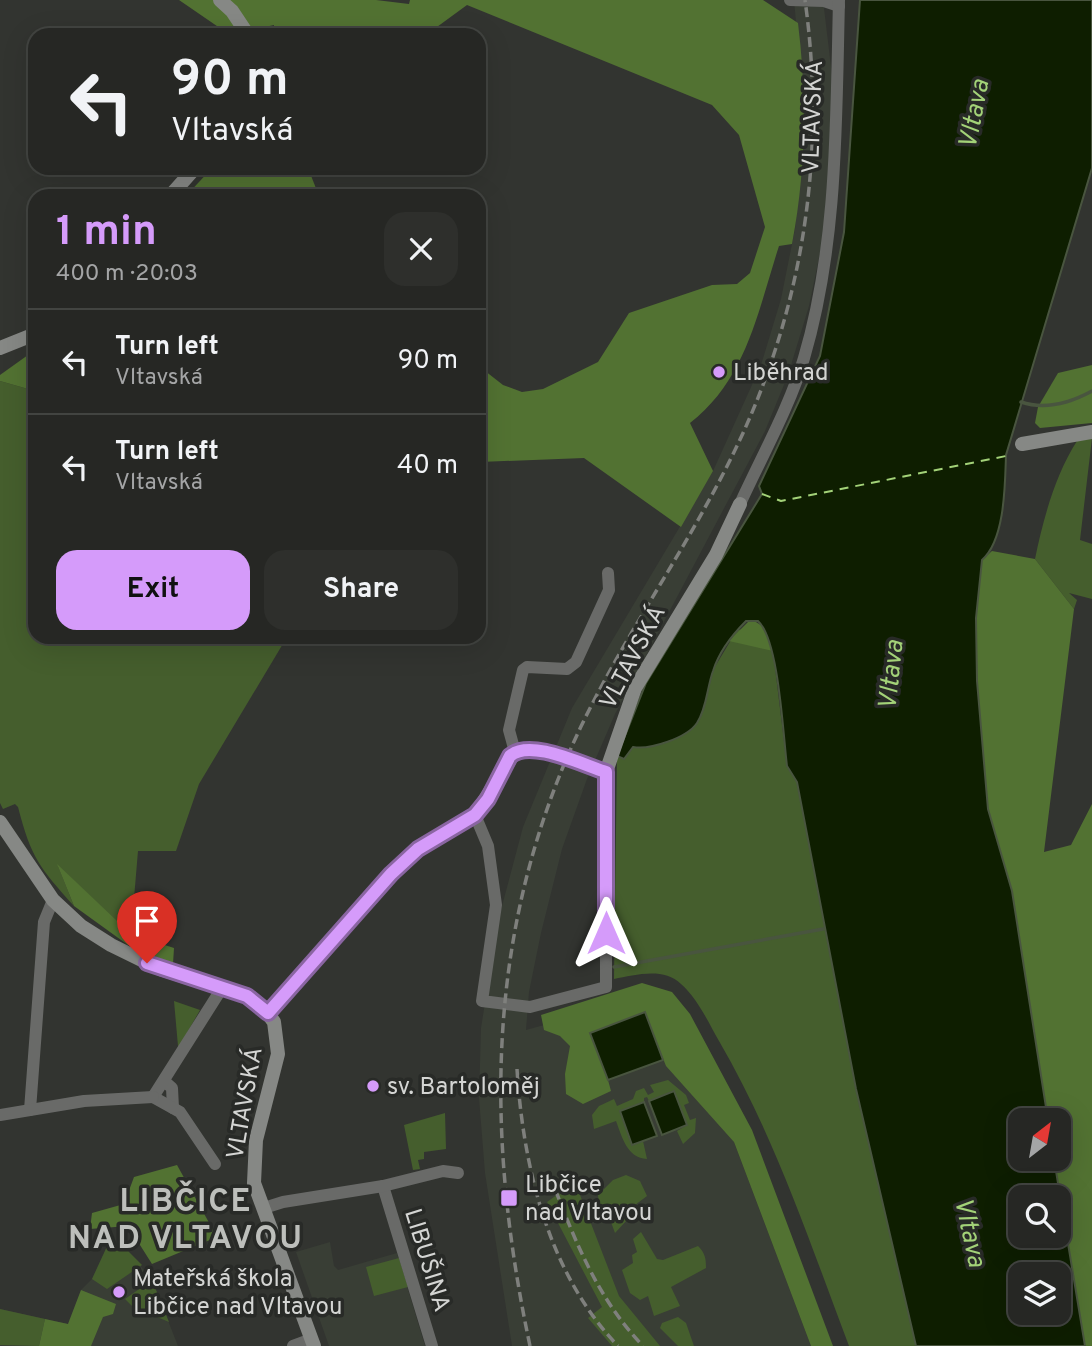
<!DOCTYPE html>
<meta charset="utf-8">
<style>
body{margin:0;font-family:Overpass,sans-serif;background:#2e2f2c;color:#f1f3f6;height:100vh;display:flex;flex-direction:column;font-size:26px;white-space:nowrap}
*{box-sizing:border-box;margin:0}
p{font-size:23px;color:#a4a5a6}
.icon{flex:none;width:38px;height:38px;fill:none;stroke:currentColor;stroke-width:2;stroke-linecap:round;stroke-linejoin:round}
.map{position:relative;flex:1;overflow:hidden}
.side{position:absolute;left:28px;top:189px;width:458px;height:455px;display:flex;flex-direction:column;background:#262724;border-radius:21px;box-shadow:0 7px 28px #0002,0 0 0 2px #424441}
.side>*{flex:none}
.banner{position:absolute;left:28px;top:28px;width:458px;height:147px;border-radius:21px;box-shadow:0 7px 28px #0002,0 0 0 2px #424441;background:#262724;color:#f1f3f6;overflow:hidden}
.needle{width:46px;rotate:31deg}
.fabs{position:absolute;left:1008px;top:1108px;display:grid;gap:14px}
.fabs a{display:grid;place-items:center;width:63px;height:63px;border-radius:14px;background:#262724;box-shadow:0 7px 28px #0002,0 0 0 2px #424441;font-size:35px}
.pin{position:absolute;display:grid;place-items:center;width:60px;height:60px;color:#fff;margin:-72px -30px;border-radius:50% 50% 50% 0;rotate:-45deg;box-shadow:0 0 7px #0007}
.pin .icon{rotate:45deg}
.me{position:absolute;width:77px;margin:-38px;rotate:0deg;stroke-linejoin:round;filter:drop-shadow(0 0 5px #0008)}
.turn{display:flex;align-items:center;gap:24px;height:147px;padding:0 28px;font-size:32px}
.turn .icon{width:91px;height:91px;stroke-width:2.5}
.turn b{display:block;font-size:49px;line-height:60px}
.round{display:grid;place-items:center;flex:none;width:74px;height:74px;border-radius:21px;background:#2e2f2c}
.overview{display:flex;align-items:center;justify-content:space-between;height:119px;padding:0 28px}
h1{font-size:42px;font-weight:700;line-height:52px;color:#d59bfa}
.button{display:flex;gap:14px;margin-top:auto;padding:14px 28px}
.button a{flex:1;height:80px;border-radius:21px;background:#d59bfa;color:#111;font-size:28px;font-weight:700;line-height:80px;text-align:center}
.button a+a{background:#2e2f2c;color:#f1f3f6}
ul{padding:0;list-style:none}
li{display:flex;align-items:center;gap:21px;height:105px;padding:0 28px;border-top:2px solid #424441}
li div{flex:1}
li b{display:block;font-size:26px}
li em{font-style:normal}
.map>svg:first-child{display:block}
.built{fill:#393e35}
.green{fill:#455e2d}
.forest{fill:#527232}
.water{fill:#0e1e00;stroke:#49553f;stroke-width:2;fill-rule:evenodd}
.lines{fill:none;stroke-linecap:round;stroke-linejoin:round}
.stream{stroke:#49553f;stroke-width:3.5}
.ferry{stroke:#a3d278;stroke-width:2;stroke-dasharray:9 7;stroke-linecap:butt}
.street{stroke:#696a68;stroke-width:12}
.secondary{stroke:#868885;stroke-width:14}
.rail{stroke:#7f807d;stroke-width:3.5;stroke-dasharray:10 5;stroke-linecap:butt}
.route-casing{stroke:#8a65a2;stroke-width:18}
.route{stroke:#d59bfa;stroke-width:12}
.poi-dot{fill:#d59bfa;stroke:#282a27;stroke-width:2.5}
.labels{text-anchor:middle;stroke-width:7;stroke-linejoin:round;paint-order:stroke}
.street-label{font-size:24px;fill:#d4d5d3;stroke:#282a27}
.poi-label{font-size:24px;fill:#d4d5d3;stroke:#282a27;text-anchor:start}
.water-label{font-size:26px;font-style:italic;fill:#a3d278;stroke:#282a27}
.district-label{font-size:32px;font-weight:bold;letter-spacing:2px;fill:#bdbfbb;stroke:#282a27}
</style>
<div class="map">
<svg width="1092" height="1346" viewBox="0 0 1092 1346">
<rect width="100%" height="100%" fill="#323430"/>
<g class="built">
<polygon points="794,0 823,0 832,75 833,110 824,234 809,306 788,375 765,431 615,714 587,779 562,849 541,933 529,992 526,1030 656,994 734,1142 811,1346 512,1346 485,1173 479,1098 481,1028 498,921 523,827 572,708 713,471 761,365 781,299 795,229 804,110"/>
<polygon points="110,1240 128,1251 152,1280 178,1346 0,1346 0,1309 68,1324 81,1290 92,1279"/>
<polygon points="330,1242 334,1266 338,1270 397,1253 425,1346 329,1346 296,1252"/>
</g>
<g class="green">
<path d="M0 381 35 391V637H287L199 784 176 851H138L131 934 58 866 74 906C40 868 31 858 18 807L15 804 3 809 0 803Z"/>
<path d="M1092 438 1080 540 1092 544V599L1069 593 1077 600 1074 609 1035 559C1043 520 1055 475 1077 441Z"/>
<path d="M764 627 773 651 787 766 797 782 856 1089 916 1346H849C810 1243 775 1137 719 1041 708 1022 698 999 681 984 664 967 635 975 614 979L617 756 633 747 685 734 697 723 713 670 737 630Z"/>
<polygon points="174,1001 200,1010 179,1047 178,1046"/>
<path d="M668 1080 686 1095 689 1103 684 1105 690 1120 696 1118 695 1133 683 1144 677 1131 687 1125 673 1091 649 1101 647 1097 644 1098V1102L620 1112 633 1145 643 1141 647 1159C627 1158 622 1137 616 1121L594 1129 592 1115 599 1106 614 1099 617 1106 633 1099 636 1091 644 1088 648 1095 654 1092 650 1085Z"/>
<polygon points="445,1113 446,1149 424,1152 424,1159 418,1160 420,1169 413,1170 404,1125"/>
<polygon points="626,1175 640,1181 647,1196 635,1205 636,1221 627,1220 615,1233 605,1206 599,1207 598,1195 613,1180"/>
<polygon points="575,1182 619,1296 660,1346 612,1346 588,1318 602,1307 547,1202"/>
<path d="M641 1232 657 1259 663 1260 698 1246C705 1253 706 1258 706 1268L671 1287 680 1306 654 1316 648 1296 640 1300 630 1293 622 1270 633 1263 632 1255 637 1252 633 1239Z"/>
<polygon points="110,1240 128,1251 142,1265 107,1289 92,1279"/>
<polygon points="399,1258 408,1287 374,1296 366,1267"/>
<polygon points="152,1280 169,1322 133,1307 125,1299"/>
<polygon points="0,1309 45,1319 39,1346 0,1345"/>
<polygon points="678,1317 686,1323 694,1346 678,1346 660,1328 662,1323"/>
</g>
<g class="forest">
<path d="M179 0H376L409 4 410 0H763L798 23C807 95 806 172 792 244L779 246C758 310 747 379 690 423L713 471 681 527 584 458 480 462V367L503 385 522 392 543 389 598 362 629 313 712 285 737 284 750 273 765 227 739 135 712 105 467 5 426 35H274V25L230 35Z"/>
<polygon points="212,168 308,168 319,196 186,196"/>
<polygon points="35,350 35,391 0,381 0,375"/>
<polygon points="1092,365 1092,423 1040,428 1035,423 1038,407 1058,373"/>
<polygon points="992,551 1035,559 1074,609 1044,852 1071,845 1092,804 1092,1346 1085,1346 1081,1326 1054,1159 1059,1158 1059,1120 1048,1120 1012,891 988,809 977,681 976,618 982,560"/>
<polygon points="751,619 764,627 773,651 729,641"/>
<polygon points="57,864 131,934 174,948 173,964 128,945 74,906"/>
<polygon points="642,983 672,992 690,1014 752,1130 833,1346 811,1346 734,1142 666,1066 645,1013 608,1080 611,1091 583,1104 566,1094 565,1074 570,1046 560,1036 544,1030 541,1015"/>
<polygon points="177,1165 217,1237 152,1264 128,1226 90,1229 92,1213 124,1204 134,1177"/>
<polygon points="81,1290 116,1304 113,1314 103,1317 91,1346 39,1346 45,1319 68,1324"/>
</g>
<g class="water">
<path d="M860 0H1092V168L1006 455C1005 485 1005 540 982 560L976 618 977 681 988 809 1012 891 1048 1120H1020V1158L1054 1159 1085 1346H916L856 1089 797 782 787 766C783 735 779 640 758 621H746C732 635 719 652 713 671 707 687 707 708 697 723 687 738 650 750 633 747L624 759 617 756 646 683 762 494 759 486 820 356 844 232ZM1020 1197H1059V1236H1020ZM1020 1274H1059V1312H1020Z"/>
<polygon points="645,1012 663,1060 608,1080 590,1033"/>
<polygon points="674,1091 687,1125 662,1135 649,1101"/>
<polygon points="644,1102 657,1136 632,1145 620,1111"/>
</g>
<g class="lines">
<g class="stream">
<path d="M1021 402C1045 410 1070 403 1092 391"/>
<polyline points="614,967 823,929"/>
</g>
<polyline class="ferry" points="762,494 781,501 1006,456"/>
<g class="street">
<polyline points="790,0 824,1 839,6"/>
<path d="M740 504C760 460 791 404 804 358 838 243 836 119 839 0"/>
<polyline points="515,752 509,730 523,670 527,667 567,669 576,662 609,590 608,573"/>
<polyline points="475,815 488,846 496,905 482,1001 530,1007 606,987 606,772"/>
<polyline points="164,1081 172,1088 173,1108"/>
<polyline points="153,1097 222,988"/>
<polyline points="153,1097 180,1112 215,1164"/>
<polyline points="30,1110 44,922 53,900"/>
<polyline points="0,1115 84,1101 153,1097"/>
<polyline points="383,1186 432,1346"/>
<polyline points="264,1208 283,1202 383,1186 443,1171 458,1173"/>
<polyline points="293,1346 312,1339"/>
</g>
<g class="secondary">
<polyline points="220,0 232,11 248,35"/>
<polyline points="170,196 195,168"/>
<polyline points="0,348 35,334"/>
<polyline points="1022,444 1092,432"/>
<polyline points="0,822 53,900 81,926 111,945 160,969 247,996 263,1007 274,1022 278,1054 256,1140 254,1183 314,1346"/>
<path d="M268 1013 391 874 418 849 475 815 515 752C544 743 578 763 606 772L635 688 716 555 740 504"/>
</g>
<g class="rail">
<path d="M517 1069C523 1166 548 1273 618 1346"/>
<path d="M550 1176C574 1238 596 1297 643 1346"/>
<path d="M530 1346C488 1148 485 957 563 767 605 664 672 573 723 474 800 327 828 165 805 0"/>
</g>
</g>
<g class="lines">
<defs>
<path id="route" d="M147 963 247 996 268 1013 391 874 418 849 475 815 488 799 510 756C530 738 583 765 606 772V933"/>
</defs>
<use href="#route" class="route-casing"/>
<use href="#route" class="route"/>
</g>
<g class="poi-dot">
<circle cx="719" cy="372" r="7"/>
<circle cx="373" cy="1086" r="7"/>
<rect x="500" y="1189" width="18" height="18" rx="3.5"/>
<circle cx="119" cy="1292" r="7"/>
</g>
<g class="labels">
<g class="street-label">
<text transform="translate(812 117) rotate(-88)" y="8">VLTAVSKÁ</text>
<text transform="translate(632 657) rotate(-62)" y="8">VLTAVSKÁ</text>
<text transform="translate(244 1103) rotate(-80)" y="8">VLTAVSKÁ</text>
<text transform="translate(428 1260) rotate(73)" y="8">LIBUŠINA</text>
</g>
<g class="poi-label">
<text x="733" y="380">Liběhrad</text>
<text x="387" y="1094">sv. Bartoloměj</text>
<text x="525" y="1192">Libčice<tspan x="525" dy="28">nad Vltavou</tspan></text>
<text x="133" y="1286">Mateřská škola<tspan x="133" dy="28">Libčice nad Vltavou</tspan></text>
</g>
<g class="water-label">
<text transform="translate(973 114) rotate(-79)" y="9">Vltava</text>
<text transform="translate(890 675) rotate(-84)" y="9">Vltava</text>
<text transform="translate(971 1232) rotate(78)" y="9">Vltava</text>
</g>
<g class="district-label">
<text x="186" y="1211">LIBČICE<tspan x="186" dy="37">NAD VLTAVOU</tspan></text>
</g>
</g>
</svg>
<div class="fabs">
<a><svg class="needle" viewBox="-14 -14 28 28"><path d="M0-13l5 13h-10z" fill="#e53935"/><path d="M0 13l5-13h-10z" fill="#a4a5a6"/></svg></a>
<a><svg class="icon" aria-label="search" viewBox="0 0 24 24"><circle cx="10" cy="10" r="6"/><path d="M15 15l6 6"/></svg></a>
<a><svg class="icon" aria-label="layers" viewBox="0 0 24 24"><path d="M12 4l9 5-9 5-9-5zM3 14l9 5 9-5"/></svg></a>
</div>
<div class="pin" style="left:147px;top:963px;background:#d93025"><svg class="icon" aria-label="arrive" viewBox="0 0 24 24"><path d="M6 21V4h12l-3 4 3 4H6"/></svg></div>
<svg class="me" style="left:606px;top:933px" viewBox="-20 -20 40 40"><path d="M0-17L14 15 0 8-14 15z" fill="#d59bfa" stroke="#fff" stroke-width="4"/></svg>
<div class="banner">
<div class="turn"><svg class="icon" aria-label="left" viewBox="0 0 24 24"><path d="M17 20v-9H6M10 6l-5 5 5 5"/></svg><div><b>90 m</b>Vltavská</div></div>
</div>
<section class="side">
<div class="overview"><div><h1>1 min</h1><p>400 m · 20:03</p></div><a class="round"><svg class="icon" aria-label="close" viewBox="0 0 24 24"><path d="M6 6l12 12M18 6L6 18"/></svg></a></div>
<ul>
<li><svg class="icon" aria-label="left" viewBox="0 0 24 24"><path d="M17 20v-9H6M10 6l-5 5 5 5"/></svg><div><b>Turn left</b><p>Vltavská</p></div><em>90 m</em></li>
<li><svg class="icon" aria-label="left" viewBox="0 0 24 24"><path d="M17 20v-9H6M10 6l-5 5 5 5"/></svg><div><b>Turn left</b><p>Vltavská</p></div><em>40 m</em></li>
</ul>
<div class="button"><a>Exit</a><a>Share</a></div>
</section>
</div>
